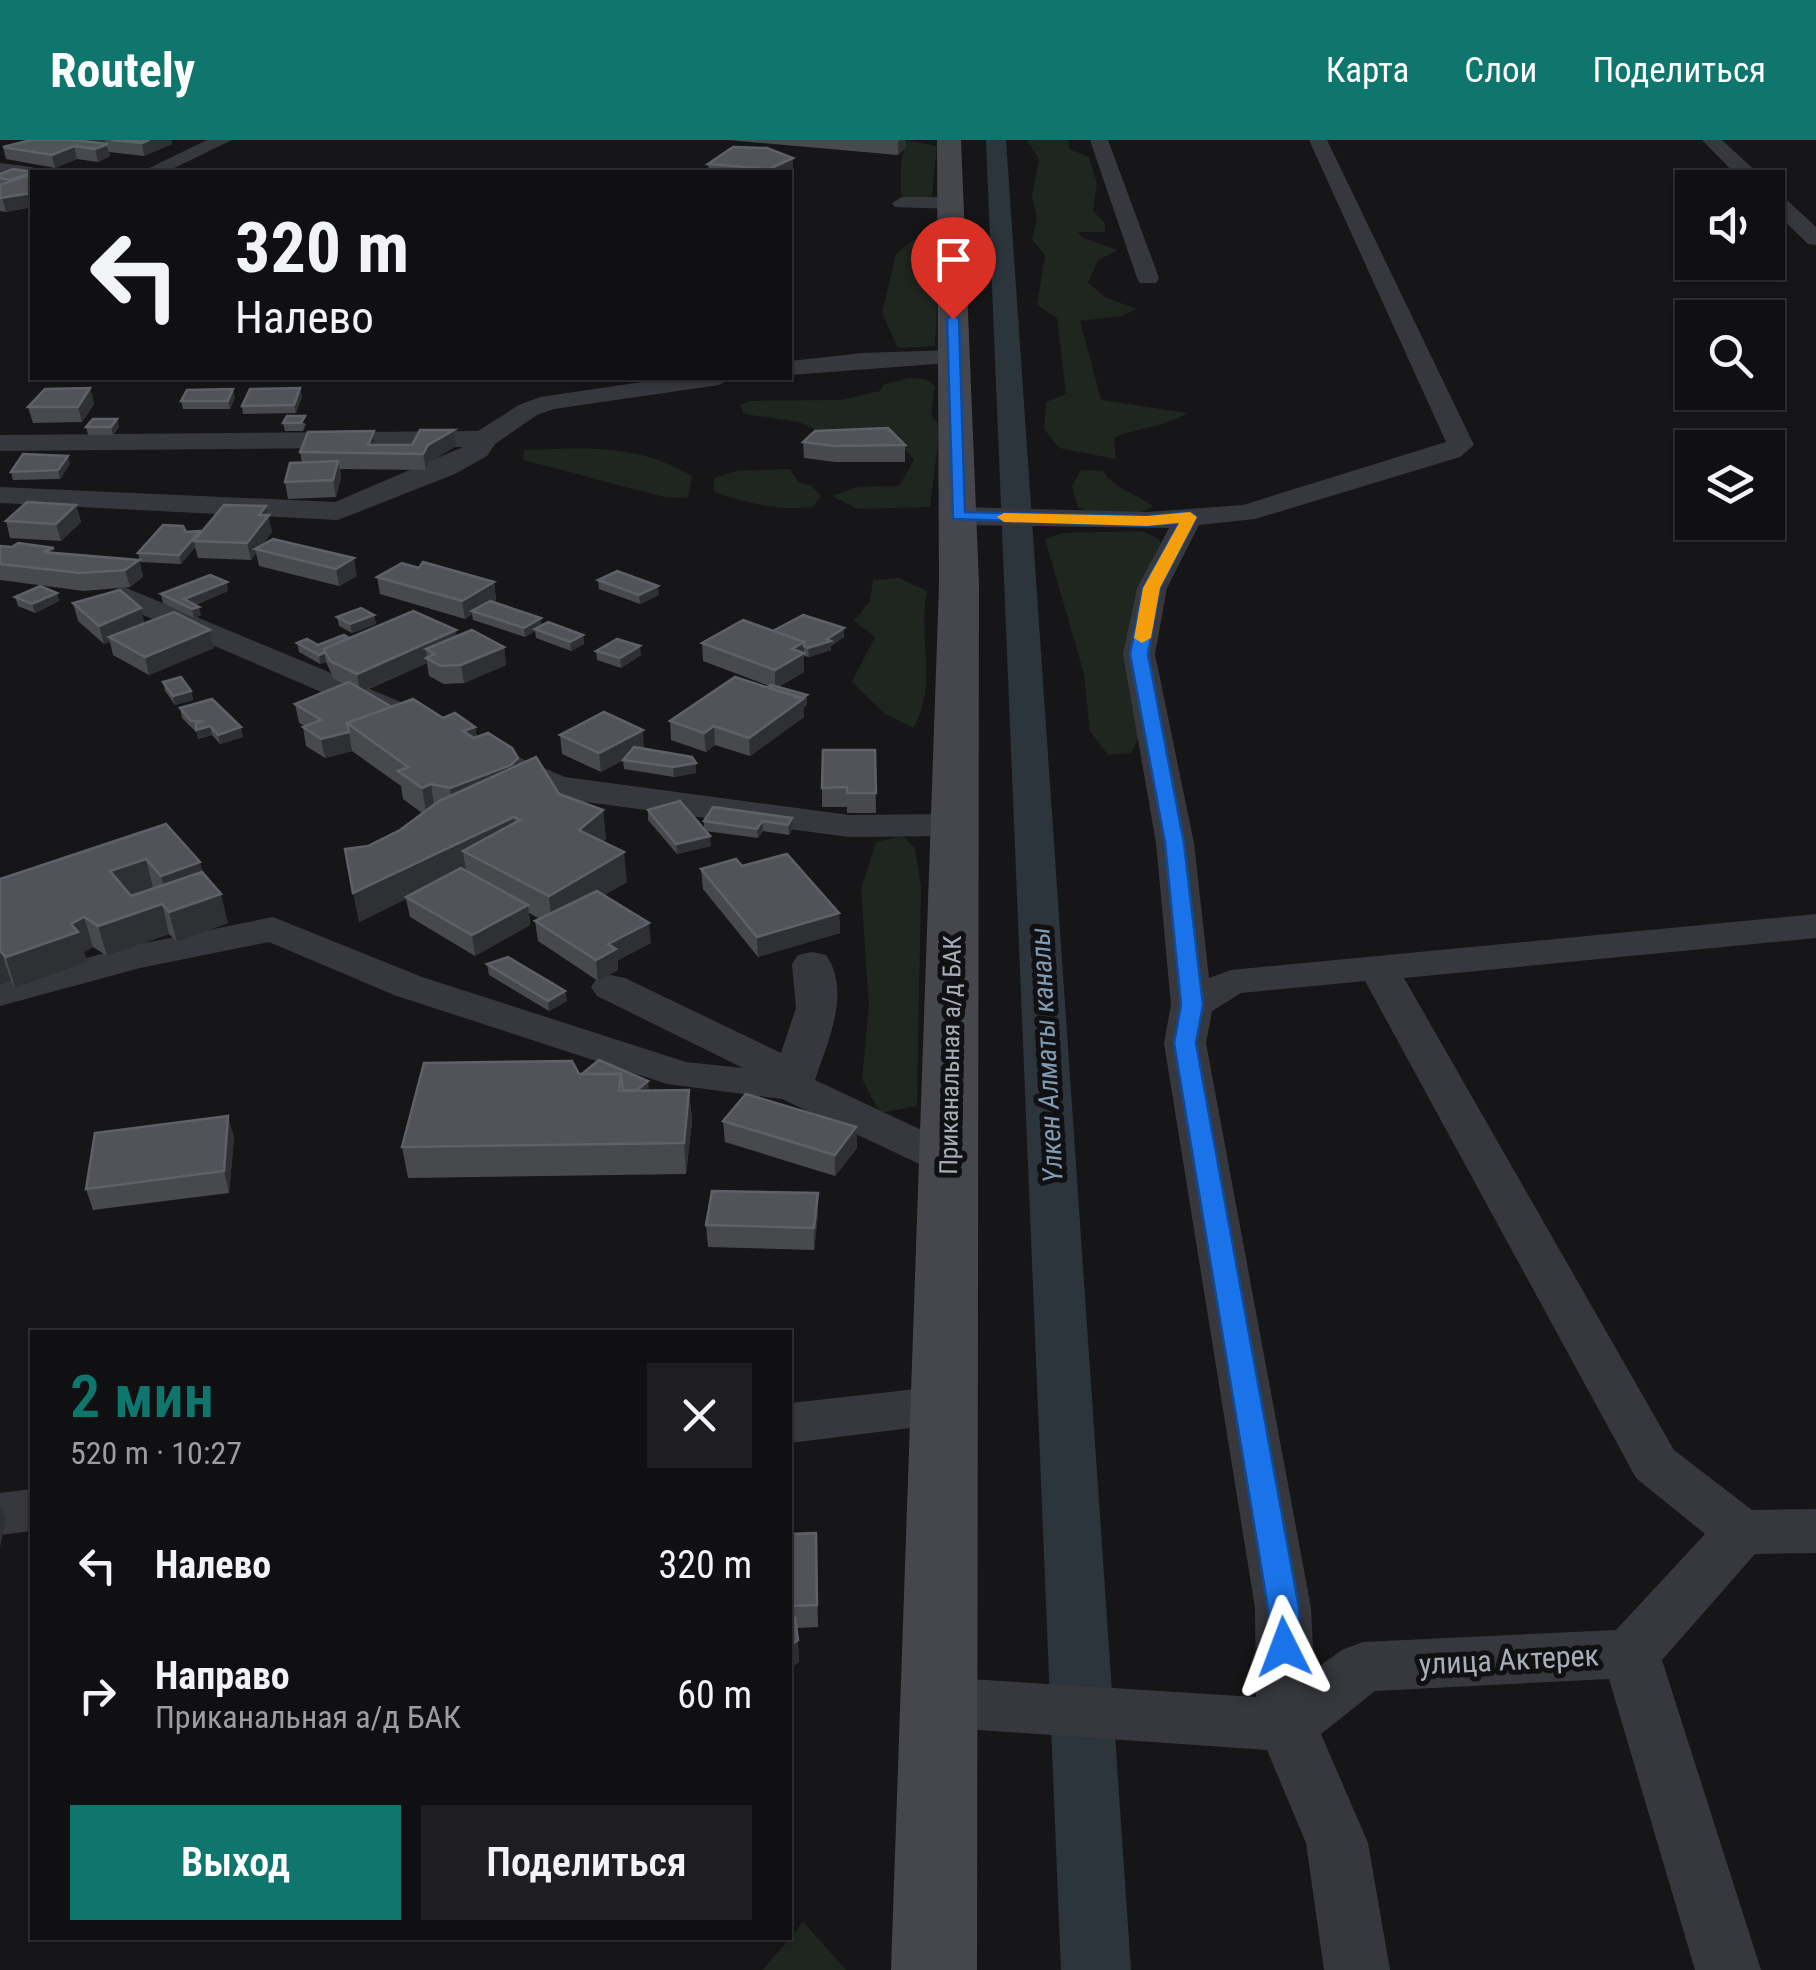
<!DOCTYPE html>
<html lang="ru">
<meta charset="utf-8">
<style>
body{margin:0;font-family:"Roboto Condensed",sans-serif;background:#1e1e20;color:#f1f3f6;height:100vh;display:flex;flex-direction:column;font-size:38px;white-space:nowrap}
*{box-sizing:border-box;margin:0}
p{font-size:32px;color:#9c9d9f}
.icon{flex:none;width:55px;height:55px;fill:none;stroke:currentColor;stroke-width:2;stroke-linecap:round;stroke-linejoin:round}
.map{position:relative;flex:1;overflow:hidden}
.details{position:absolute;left:30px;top:1190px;width:762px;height:610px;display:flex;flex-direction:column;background:#101012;border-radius:0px;box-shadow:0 2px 8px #0004,0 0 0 2px #303032}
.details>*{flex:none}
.top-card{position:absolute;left:30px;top:30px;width:762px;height:210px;border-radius:0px;box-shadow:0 2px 8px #0004,0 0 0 2px #303032;background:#101012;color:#f1f3f6;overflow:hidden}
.tools{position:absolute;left:1675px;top:30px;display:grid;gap:20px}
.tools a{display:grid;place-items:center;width:110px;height:110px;border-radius:0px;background:#101012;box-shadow:0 2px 8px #0004,0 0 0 2px #303032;font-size:50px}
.pin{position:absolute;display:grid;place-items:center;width:85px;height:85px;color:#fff;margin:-102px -42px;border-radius:50% 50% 50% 0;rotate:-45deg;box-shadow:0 0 10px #0007}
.pin .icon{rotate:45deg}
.me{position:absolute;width:110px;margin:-55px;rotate:357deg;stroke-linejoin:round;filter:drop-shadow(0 0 8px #0008)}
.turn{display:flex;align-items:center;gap:35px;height:210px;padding:0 40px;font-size:45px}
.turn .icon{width:130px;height:130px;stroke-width:2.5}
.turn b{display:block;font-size:70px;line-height:85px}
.round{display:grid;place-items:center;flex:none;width:105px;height:105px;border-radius:0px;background:#1e1e20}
.head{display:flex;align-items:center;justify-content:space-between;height:170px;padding:0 40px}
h1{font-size:60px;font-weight:600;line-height:75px;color:#0f766e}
.cta{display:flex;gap:20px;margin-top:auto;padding:20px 40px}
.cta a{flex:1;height:115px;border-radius:0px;background:#0f766e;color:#fff;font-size:40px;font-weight:600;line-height:115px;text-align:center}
.cta a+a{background:#1e1e20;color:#f1f3f6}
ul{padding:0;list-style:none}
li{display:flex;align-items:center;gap:30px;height:130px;padding:0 40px}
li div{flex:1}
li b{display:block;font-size:38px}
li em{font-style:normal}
header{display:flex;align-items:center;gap:60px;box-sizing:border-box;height:140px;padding:0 50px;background:#0f766e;color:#fff}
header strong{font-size:48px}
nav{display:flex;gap:55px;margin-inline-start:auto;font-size:35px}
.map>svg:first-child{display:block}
.green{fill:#1e261f}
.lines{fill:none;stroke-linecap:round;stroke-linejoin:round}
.canal{fill:#2c353c;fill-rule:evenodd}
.minor{fill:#37383d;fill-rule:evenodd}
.secondary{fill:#45474d;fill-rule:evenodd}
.wall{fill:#47494d}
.shaded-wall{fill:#2f3033}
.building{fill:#525359;stroke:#5f6168;stroke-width:2.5}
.route{fill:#1a73e8;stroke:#114b97;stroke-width:2.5}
.slow{fill:#f59e0b}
.labels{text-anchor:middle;stroke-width:10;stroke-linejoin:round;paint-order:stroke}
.street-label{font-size:25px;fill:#a8adb8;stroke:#111113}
.water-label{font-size:28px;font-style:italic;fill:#7f9bb3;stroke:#111113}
.near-street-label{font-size:30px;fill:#a8adb8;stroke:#111113}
</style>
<header>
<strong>Routely</strong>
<nav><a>Карта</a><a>Слои</a><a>Поделиться</a></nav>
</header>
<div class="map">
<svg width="1816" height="1830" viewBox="0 0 1816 1830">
<rect width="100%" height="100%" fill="#161618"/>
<g class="green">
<polygon points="907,0 937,6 932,56 911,61 901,55 901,22"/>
<path d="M1027 0H1069V9L1089 17 1097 43 1093 71 1105 83V92H1078L1083 98 1118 110 1098 120 1088 143 1105 157 1136 169 1122 176 1080 181 1101 260 1187 273C1166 287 1137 287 1114 298L1116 319 1059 308 1044 289 1046 262 1066 254 1057 178 1037 165 1045 115 1032 99 1037 80 1032 56 1039 19Z"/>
<polygon points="913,100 931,101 939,109 935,206 898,208 882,173 896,114"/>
<polygon points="909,238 926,239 935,246 931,275 940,286 930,367 858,369 832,356 858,347 899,346 914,320 898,302 834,299 799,282 744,274 740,265 750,261 840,260 880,251 883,245"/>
<path d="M524 310C587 308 636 303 692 336L688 358 664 357 523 320Z"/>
<path d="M790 329 799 343 811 345 821 356 813 367C778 371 748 363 714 352V338L737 331Z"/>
<path d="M1081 330 1103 331C1114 349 1135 353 1153 366 1132 380 1101 374 1078 368L1072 346Z"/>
<polygon points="1142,391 1159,399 1164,411 1146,583 1131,613 1108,615 1090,591 1084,534 1045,399 1063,393"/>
<path d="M899 438 927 451C917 496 939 546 913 588L885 574 852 542 875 497 854 481 870 461 873 440Z"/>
<polygon points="903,696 915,708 921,747 917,966 880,973 862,939 869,866 861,749 876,702"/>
<polygon points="803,1782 846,1830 763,1830"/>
</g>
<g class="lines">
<polygon class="canal" points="986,0 1006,0 1131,1830 1061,1830"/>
<g class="minor">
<polygon points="207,0 232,0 166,32 141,32"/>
<polygon points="1090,0 1108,0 1159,138 1156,143 1140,143 1137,138"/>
<path d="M1309 0H1327L1474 305 1460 317 1255 379 1199 385 1167 448 1155 514 1194 703 1209 838 1231 830 1816 774V798L1404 838 1674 1310 1752 1370 1816 1369V1413L1755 1414 1662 1520 1761 1830H1695L1609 1539 1375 1551 1321 1594 1368 1703 1390 1830H1324L1306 1703 1267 1610 937 1587 916 1580 907 1562 916 1544 937 1537 1256 1557 1255 1468 1164 903 1171 865 1156 703 1123 514 1137 448 1169 388 958 385 948 382 944 376 948 370 958 367 1147 372 1243 365 1446 302ZM1365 841 1636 1338 1705 1394 1616 1490 1363 1502 1342 1510 1314 1530 1311 1468 1206 903 1212 871 1241 853Z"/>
<polygon points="1702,0 1722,0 1816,87 1816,105 1808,104 1768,65 1768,48 1749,48"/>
<polygon points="0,23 32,27 41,32 32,32 32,39 0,35"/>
<polygon points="902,57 950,57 960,63 950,69 895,67 892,63"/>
<polygon points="954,210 963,212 966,217 963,222 790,235 790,221 862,213"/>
<polygon points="669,238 731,238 719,245 554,269 537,275 495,304 487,316 455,334 338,380 0,363 0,347 335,362 463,307 0,311 0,295 478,291 519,265 540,257"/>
<polygon points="124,447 401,562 406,569 401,576 377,576 113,462 109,456 113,450"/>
<polygon points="504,611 565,637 849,675 955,674 968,677 973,685 968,693 955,696 849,697 556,658 492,628 487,621 492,614"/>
<path d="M273 777 422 837 686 922 743 928 597 856 591 847 597 838 611 835 625 838 781 913 796 868 792 824 798 815 812 812 826 815C852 852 827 903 815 940L964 1010 971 1020 964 1030 948 1035 932 1030 782 959 667 944 394 855 269 802 140 828 0 866V841L135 805Z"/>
<polygon points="943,1246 961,1251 969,1265 961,1279 943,1284 790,1303 790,1263"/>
<polygon points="32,1349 32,1391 0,1395 0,1353"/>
</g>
<polygon class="secondary" points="937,0 961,0 979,444 977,1830 891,1830 939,444"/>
</g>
<g class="wall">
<polygon points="30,0 171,0 172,4 144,16 109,12 110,16 98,22 77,19 55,28 6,19 3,7"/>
<polygon points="728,0 906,0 906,7 898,15"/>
<polygon points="793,18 793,31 790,32 709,32 708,24"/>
<polygon points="32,32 32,67 6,72 0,71 0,45 2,45 0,45 0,34"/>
<polygon points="90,248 94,264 82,282 33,283 28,267"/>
<polygon points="302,256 296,273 243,274 242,266"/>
<polygon points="235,257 230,269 183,269 181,261"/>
<polygon points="287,276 306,284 303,291 285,291 283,283"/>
<polygon points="117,279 119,287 113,295 88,295 86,287"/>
<polygon points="374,291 376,305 456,306 430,322 426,330 340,329 341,337 336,357 288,359 285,342 302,323 300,312"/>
<polygon points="803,302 905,305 905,322 835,322 804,318"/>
<polygon points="70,324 60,339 13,340 11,332"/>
<polygon points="76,365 81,382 61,401 10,398 6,381"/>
<polygon points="268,375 272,392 263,404 357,436 339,446 259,426 256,413 251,420 198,418 195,407 181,424 140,422 138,413 186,392 200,394"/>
<polygon points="0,406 55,413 139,420 143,437 130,447 84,451 0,440"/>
<polygon points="419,428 494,442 496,460 493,462 542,485 583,495 584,504 571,511 536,498 535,491 525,497 473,480 472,474 465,479 380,454 377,437"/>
<polygon points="598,440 659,455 640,464 599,449"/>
<polygon points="228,451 195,465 201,475 194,478 163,463 161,454"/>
<polygon points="57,453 59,461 35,473 18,466 15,457"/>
<polygon points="73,463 145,483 210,490 214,508 149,535 113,515 110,502 104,504 78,481"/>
<polygon points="374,475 376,484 352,493 339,486 337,477"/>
<polygon points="844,488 844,497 831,506 831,510 809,517 804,516 804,532 778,547 807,555 807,564 804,567 804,577 750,616 715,605 706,612 671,600 670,581 769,546 703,521 702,503 773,491"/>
<polygon points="457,496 504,507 506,525 464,543 444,544 429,536 427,523 364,551 392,567 475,587 477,597 518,618 519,625 559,654 603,670 606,699 602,702 627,742 604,755 651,803 618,820 618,830 598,841 538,801 535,781 540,779 529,773 530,785 475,816 410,777 406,759 359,782 368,706 400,690 422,673 403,659 401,646 352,611 325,618 306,606 303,587 305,586 299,583 295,564 344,544 334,539 326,522 320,524 299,512 297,503 318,505 349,498"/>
<polygon points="596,511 641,515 621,528 597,520"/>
<polygon points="163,542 191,551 193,560 175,565 165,551"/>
<polygon points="180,568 243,597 220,604 212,595 198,599 196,590 194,590 182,578"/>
<polygon points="560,595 644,609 696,633 674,637 624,629 623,620 601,632 562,614"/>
<polygon points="875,610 876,673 847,673 847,667 822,667 822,648"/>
<polygon points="648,670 704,689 704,681 792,678 793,688 789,695 763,691 758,698 705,691 711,706 677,714 648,680"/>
<polygon points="166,684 203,734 228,783 177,802 169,794 107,816 93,807 84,812 87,822 15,848 11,841 0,845 0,739"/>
<polygon points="742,726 839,773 840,793 758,817 703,749 701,729"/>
<polygon points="487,824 565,851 567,861 549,871 489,835"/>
<polygon points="579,934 649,950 689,950 692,981 686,1034 408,1038 402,1007"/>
<polygon points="723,981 856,987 857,1008 835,1036 725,1002"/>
<polygon points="234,997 229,1053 93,1070 86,1049"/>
<polygon points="818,1074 814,1110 708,1107 706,1085"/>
<polygon points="816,1393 818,1487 797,1488 799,1522 790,1528 790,1394"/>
</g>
<g class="shaded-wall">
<polygon points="84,0 105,0 110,16 98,22 95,9 86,8"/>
<polygon points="149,0 171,0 172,4 144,16 142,3"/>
<polygon points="900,0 906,0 906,7 898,15 898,2"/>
<polygon points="74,6 77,19 55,28 52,15"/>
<polygon points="793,18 793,31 769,32 769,29"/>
<polygon points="32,53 32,67 6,72 2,58"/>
<polygon points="90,248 94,264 82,282 78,267"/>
<polygon points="300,248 302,256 296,273 294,265"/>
<polygon points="233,249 235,257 230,269 228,261"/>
<polygon points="117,279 119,287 113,295 111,287"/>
<polygon points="454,290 456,306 430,322 426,330 423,314 428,305"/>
<polygon points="374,291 376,307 368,305"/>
<polygon points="68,316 70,324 60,339 58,330"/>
<polygon points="338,321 341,337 336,357 333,340"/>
<polygon points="76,365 81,382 61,401 56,384"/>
<polygon points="266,366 272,392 259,410 255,409 256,413 251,420 247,403 259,375"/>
<polygon points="200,391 202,400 194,401 195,407 181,424 179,415"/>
<polygon points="354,418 357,436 339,446 336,429"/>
<polygon points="139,420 143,437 130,447 125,430"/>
<polygon points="227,442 228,451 188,467 184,459"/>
<polygon points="494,442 496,460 476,472 472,471 472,474 465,479 462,461"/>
<polygon points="658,446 659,455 640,464 639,455"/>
<polygon points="57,453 59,461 35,473 32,464"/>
<polygon points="199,467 201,475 194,478 192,469"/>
<polygon points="141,468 145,485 109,497 110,502 104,504 99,486"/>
<polygon points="374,475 376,484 352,493 350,484"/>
<polygon points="541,478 542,487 535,489 535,491 525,497 524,488"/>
<polygon points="844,488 844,497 831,506 831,510 809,517 808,508 827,499"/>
<polygon points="210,490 214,508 149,535 145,517"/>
<polygon points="456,490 458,508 435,514 426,509 427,523 360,552 357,534"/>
<polygon points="583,495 584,504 571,511 570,502"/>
<polygon points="804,502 804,532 775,548 775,530 792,509"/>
<polygon points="640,506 641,515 621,528 620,518"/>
<polygon points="504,507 506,525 464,543 461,525"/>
<polygon points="324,513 326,522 320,524 319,515"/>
<polygon points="191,551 193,560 175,565 173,556"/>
<polygon points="807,555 807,564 804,567 804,577 750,616 749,598"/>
<polygon points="210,586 212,595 198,599 196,590"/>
<polygon points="714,586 715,605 706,612 704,593"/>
<polygon points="241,587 243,597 220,604 218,595"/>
<polygon points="475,587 479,614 463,591"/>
<polygon points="643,590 644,609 601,632 599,613"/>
<polygon points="349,592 352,611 325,618 321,599"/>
<polygon points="518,618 522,646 455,677 450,648"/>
<polygon points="696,623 696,633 674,637 673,627"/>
<polygon points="431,644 435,673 427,677 422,648"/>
<polygon points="603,670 606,699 583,719 579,690"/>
<polygon points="514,677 518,706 463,711 466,731 406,757 406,759 359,782 353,753"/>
<polygon points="792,678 793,688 789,695 788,685"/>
<polygon points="762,681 763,691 758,698 757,689"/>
<polygon points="710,696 711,706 677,714 676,704"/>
<polygon points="624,712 627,742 552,786 549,756"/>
<polygon points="146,719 153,748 118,760 110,731"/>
<polygon points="200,722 208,752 168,766 161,736"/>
<polygon points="221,754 228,783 177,802 169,772"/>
<polygon points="162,764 169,794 107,816 98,786"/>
<polygon points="528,765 530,785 475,816 472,795"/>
<polygon points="839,773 840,793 758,817 757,797"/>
<polygon points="84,777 93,807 84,812 87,822 15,848 6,817"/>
<polygon points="649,783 651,803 618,820 618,830 598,841 596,820 608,804"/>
<polygon points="0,811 1,811 11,841 0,845"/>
<polygon points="565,851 567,861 549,871 548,861"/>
<polygon points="648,941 649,951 631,955"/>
<polygon points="689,950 692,981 686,1034 684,1003"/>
<polygon points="228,976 234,997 229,1053 224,1031"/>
<polygon points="856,987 857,1008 835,1036 835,1015"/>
<polygon points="818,1053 818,1074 814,1110 814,1088"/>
<polygon points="0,1364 6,1379 0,1408"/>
<polygon points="798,1500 799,1522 790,1528 790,1505"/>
</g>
<g class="building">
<polygon points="31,0 74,0 108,4 95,9 74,6 52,15 3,7"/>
<polygon points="111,0 149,0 142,3"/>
<polygon points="733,7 767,8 793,18 769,29 708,24"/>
<polygon points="13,29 33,32 11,40 0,38 0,34"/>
<polygon points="26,36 32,37 32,53 0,58 0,45"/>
<polygon points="90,248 78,267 28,267 45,249"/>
<polygon points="300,248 294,265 242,266 250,249"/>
<polygon points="233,249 228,261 181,261 187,250"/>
<polygon points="287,276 305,276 301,283 283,283"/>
<polygon points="93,279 117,279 111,287 86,287"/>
<polygon points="888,288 905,305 835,306 803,302 815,291"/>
<polygon points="420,290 454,290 428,305 423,314 300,312 308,292 374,291 368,305 412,305"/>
<polygon points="23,314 68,316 58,330 11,332"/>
<polygon points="338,321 333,340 285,342 290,323"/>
<polygon points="27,362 76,365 56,384 6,381"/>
<polygon points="224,365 266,366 259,375 269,375 247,403 194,401"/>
<polygon points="163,385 183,386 186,392 200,391 179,415 138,413"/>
<polygon points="273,399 354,418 336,429 255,409"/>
<polygon points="18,403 54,408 43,412 139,420 125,430 80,433 0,424 0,406 12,407"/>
<polygon points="423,422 494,442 462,461 377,437 402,423 419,428"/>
<polygon points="617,431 658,446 639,455 598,440"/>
<polygon points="210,435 227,442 184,459 199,467 192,469 161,454"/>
<polygon points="40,446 57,453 32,464 15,457"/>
<polygon points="120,450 141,468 99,486 73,463"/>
<polygon points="490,461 541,478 524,488 472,471"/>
<polygon points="361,468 374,475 350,484 337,477"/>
<polygon points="413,471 456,490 357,534 330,521 324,509"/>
<polygon points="174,472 210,490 145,517 109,497"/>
<polygon points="803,475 844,488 827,499 831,501 808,508 804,506 804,502 773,491"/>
<polygon points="743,480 804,502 792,509 804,513 775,530 702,503"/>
<polygon points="548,482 583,495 570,502 535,489"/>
<polygon points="472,490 504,507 461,525 441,526 426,518 435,514 426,509"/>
<polygon points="344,495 349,498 324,509 324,513 319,515 297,503 307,499 318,505"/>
<polygon points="617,499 640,506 620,518 596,511"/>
<polygon points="181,537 191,551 173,556 163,542"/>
<polygon points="735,537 803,559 749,598 714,586 704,593 670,581"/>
<polygon points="349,542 392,567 347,583 349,592 321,599 303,587 321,580 295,564"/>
<polygon points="771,545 807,555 802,558 767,547"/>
<polygon points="212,559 241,587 218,595 210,586 196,590 196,583 204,581 191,581 180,568"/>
<polygon points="413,559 443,578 455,573 475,587 463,591 474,598 488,593 512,608 518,618 511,625 450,648 431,644 422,648 398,631 408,627 347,583"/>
<polygon points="604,572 643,590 599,613 560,595"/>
<polygon points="634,607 692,617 696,623 673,627 623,620"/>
<polygon points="823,610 875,610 876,653 847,653 847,647 822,648"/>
<polygon points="536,617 559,654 603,670 579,690 624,712 549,756 463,711 520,680 514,677 353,753 345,709 368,706 400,690 439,661"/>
<polygon points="680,661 710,696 676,704 648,670"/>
<polygon points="713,667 792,678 788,685 762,681 757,689 704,681"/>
<polygon points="166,684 200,722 161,736 146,719 110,731 131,756 202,732 221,754 169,772 162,764 98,786 84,777 71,784 78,792 6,817 0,811 0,739"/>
<polygon points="787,714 839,773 757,797 701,729 736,719 742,726"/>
<polygon points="461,728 528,765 472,795 406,757"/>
<polygon points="597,751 649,783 608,804 616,809 596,820 535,781"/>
<polygon points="508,817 565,851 548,861 487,824"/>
<polygon points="599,920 648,941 637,950 623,950 621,934 582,934"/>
<polygon points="572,921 579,934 621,934 619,951 689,950 684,1003 402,1007 424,923"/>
<polygon points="746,954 856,987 835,1015 723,981"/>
<polygon points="228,976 224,1031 86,1049 95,993"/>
<polygon points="712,1051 818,1053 814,1088 706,1085"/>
<polygon points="816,1393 817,1465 790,1466 790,1394"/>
<polygon points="795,1478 798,1500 790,1505 790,1479"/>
</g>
<polygon class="route" points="953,175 959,179 965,372 1147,376 1190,372 1197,377 1160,448 1148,514 1184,703 1203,865 1196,903 1299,1468 1300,1507 1295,1516 1284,1520 1274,1516 1269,1507 1268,1468 1174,903 1181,865 1165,703 1130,514 1143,448 1179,383 1147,386 953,379 947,179"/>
<polygon class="slow" points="1190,372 1197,377 1160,448 1151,498 1142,503 1134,498 1143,448 1179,383 1147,386 1004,382 997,377 1004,373 1147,376"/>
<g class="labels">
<g class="street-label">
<text transform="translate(950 915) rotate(-89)" y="9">Приканальная а/д БАК</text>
</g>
<g class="water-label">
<text transform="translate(1046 915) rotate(-93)" y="10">Үлкен Алматы каналы</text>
</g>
<g class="near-street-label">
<text transform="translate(1509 1520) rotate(-3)" y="10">улица Актерек</text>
</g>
</g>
</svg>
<div class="tools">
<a><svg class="icon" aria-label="sound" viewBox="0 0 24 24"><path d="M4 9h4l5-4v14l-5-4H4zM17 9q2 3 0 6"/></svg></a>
<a><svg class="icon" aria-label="search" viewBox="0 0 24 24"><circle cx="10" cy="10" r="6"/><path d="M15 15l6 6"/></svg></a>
<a><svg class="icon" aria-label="layers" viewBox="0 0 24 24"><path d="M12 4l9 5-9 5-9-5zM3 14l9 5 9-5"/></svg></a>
</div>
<div class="pin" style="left:953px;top:179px;background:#d93025"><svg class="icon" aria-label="arrive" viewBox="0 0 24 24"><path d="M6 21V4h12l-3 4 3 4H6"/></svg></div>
<svg class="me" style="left:1284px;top:1507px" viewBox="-20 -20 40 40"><path d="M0-17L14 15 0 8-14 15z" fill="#1a73e8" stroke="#fff" stroke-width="4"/></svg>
<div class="top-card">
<div class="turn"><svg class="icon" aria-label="left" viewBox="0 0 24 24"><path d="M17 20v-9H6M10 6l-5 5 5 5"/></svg><div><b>320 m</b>Налево</div></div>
</div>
<section class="details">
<div class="head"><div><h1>2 мин</h1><p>520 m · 10:27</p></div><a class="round"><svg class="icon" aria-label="close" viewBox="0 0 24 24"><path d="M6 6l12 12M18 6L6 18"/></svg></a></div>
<ul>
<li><svg class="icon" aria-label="left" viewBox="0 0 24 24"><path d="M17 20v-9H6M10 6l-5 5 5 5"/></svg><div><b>Налево</b></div><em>320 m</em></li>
<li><svg class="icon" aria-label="right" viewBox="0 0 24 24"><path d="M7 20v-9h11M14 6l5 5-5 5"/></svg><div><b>Направо</b><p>Приканальная а/д БАК</p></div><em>60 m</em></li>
</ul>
<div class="cta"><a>Выход</a><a>Поделиться</a></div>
</section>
</div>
